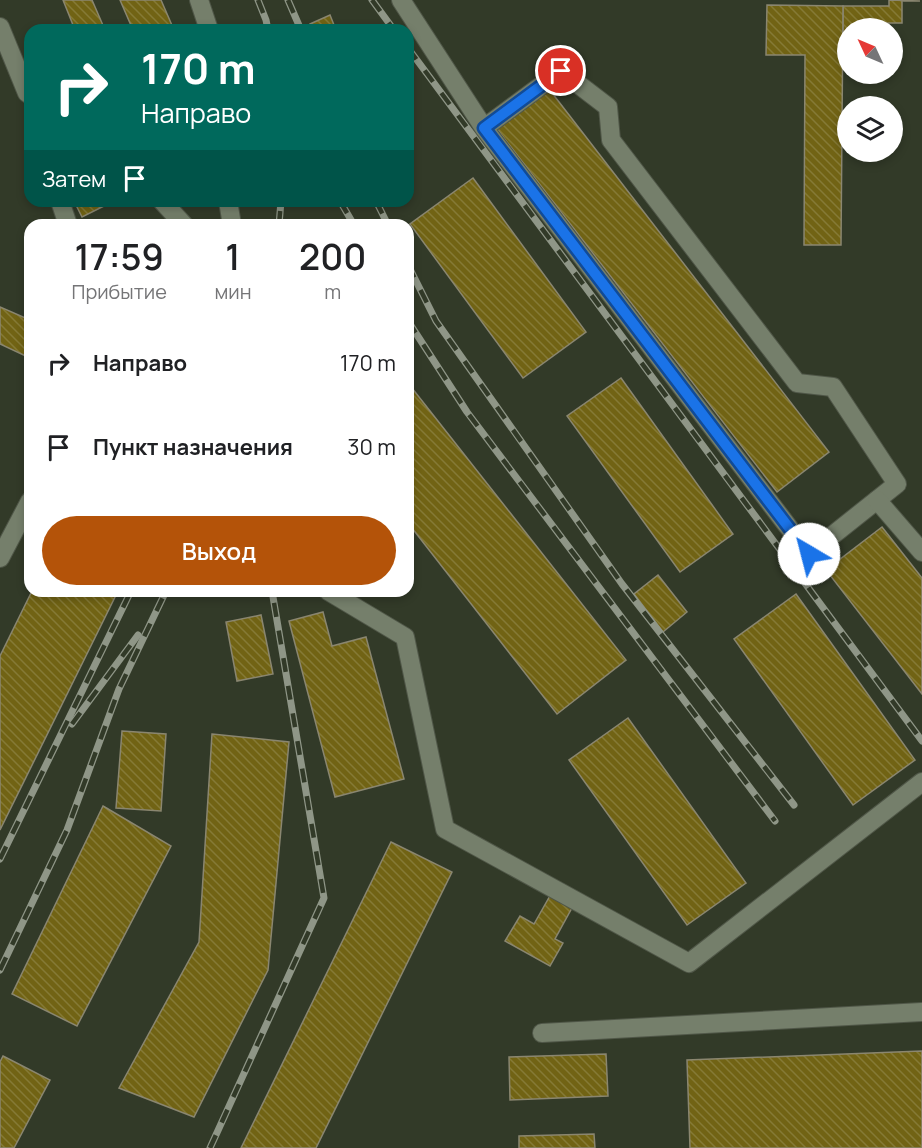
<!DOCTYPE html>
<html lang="ru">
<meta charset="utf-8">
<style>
body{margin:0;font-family:Manrope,sans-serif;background:#f6f6f6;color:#202124;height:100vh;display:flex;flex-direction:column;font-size:22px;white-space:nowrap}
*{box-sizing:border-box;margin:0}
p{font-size:20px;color:#757577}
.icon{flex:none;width:33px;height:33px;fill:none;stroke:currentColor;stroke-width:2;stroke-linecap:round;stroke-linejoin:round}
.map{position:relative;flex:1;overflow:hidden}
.sheet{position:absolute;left:24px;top:219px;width:390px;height:378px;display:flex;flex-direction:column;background:#fff;border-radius:18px;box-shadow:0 3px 9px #0003}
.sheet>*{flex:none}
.guide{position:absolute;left:24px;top:24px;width:390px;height:183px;border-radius:18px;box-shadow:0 3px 9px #0003;background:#00695c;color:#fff;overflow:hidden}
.needle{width:39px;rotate:314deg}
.controls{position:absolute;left:837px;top:18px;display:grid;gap:12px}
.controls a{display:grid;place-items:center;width:66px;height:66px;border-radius:50%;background:#fff;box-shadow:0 3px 9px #0003;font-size:30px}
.pin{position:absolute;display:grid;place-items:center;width:51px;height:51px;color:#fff;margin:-26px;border:3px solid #fff;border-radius:50%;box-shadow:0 2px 6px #0007}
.me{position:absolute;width:66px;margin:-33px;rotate:323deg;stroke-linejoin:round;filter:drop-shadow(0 0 4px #0008)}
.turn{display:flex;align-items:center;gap:21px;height:126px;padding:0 18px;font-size:27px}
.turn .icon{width:78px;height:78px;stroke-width:2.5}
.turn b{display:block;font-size:42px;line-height:51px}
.then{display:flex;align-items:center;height:57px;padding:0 18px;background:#0003;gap:12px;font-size:22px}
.eta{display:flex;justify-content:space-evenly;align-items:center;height:102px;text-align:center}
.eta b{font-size:36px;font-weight:600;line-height:42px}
.action{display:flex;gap:12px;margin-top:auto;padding:12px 18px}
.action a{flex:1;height:69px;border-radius:36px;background:#b45309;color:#fff;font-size:24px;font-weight:600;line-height:69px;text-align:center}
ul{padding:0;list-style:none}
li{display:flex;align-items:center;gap:18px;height:84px;padding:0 18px}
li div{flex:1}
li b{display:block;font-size:22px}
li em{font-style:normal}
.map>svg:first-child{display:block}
.building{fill:url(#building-back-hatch);stroke:#8a8670;stroke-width:1.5}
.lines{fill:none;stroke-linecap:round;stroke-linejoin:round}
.minor-casing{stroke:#505748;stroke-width:20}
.minor{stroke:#757f6b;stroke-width:18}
.rail-casing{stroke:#8f9687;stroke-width:7}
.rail{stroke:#323a28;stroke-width:4.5;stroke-dasharray:14;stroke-linecap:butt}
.route-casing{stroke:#114b97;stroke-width:15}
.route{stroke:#1a73e8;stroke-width:10}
</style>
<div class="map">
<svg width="922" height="1148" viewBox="0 0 922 1148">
<defs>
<pattern id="building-back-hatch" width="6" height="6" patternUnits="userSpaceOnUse" patternTransform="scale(1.5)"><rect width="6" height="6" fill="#716314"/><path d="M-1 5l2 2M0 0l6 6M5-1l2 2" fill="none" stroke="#857a36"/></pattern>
</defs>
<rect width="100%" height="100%" fill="#323a28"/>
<g class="building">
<polygon points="63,0 92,0 105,30 75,30"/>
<polygon points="120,0 161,0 174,30 133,30"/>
<polygon points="889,0 920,1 902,1 902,23 885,23 885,28 848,28 848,35 843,35 843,6 889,6"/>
<polygon points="767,5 843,6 841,245 804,245 805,55 766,55"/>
<polygon points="330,15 336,30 312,30 310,24"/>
<polygon points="549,89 829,452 777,492 497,129"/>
<polygon points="473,178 586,332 523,378 410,224"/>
<polygon points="74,201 114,201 82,217"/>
<polygon points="0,307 30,320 30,358 0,344"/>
<polygon points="621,378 733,534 680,572 567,416"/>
<polygon points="408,383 626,660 557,714 408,523"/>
<polygon points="882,527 922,578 922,694 826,570"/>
<polygon points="658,575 687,612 663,632 634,594"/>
<polygon points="32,591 118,591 0,830 0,656"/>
<polygon points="796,594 915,760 853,805 734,639"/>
<polygon points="323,612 332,646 366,637 404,779 335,797 289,621"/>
<polygon points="261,615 273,674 237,681 226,622"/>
<polygon points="628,718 746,883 687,925 569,760"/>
<polygon points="122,731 166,734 161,811 116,808"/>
<polygon points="212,734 289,742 268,970 194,1117 119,1088 199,942"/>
<polygon points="103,806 171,846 77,1026 12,994"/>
<polygon points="391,842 452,872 316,1148 241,1148"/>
<polygon points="551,894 573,906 555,939 563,943 550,966 505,941 520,916 534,924"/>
<polygon points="922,1051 922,1148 690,1148 687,1060"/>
<polygon points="606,1054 608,1096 510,1100 509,1057"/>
<polygon points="3,1056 50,1080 14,1148 0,1148 0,1062"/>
<polygon points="594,1134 595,1148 519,1148 519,1136"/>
</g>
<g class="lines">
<defs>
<g id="minor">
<polyline points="199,0 209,30"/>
<polyline points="401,0 484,128 809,554 897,484 833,387 797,383 611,140 608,107 561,71 484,128"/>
<polyline points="0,27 27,93 30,95"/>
<polyline points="60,201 68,225"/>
<polyline points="162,201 184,225"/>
<polyline points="228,201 232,225"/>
<polyline points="877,500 922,552"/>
<polyline points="0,558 30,501"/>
<polyline points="328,591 405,637 445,829 689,963 922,782"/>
<polyline points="542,1033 922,1012"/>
</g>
</defs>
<use href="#minor" class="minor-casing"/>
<use href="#minor" class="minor"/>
<defs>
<g id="rail">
<polyline points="258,0 266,20 268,30"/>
<polyline points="288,0 301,30"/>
<polyline points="372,0 394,30"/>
<polyline points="408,48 922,741"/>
<polyline points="340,201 354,225"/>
<polyline points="376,201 388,225"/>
<polyline points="279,225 281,201"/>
<polyline points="408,265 436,321 622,584 794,805"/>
<polyline points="408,321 467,412 775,821"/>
<polyline points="72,724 138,635"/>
<polyline points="0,859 131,591"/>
<polyline points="0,970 67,830 119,689 166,591"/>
<polyline points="210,1148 324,898 272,591"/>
</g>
</defs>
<use href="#rail" class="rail-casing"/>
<use href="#rail" class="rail"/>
</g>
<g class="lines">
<defs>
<polyline id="route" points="561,71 484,128 809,554"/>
</defs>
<use href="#route" class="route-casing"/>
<use href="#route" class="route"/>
</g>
</svg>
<div class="controls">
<a><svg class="needle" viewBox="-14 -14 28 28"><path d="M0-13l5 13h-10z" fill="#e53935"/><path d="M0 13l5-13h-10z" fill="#757577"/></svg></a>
<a><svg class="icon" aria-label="layers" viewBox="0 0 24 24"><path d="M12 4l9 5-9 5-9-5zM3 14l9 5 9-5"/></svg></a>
</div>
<div class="pin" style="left:561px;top:71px;background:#d93025"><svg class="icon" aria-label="arrive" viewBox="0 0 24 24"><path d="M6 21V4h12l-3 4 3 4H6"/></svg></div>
<svg class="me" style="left:809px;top:554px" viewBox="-20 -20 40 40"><circle r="19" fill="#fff"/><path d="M0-13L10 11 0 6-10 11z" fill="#1a73e8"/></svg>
<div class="guide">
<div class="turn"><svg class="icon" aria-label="right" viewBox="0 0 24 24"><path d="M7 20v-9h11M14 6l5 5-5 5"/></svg><div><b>170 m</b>Направо</div></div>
<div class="then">Затем<svg class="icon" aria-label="arrive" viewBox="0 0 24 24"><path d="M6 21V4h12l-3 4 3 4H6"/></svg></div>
</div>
<section class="sheet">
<div class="eta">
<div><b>17:59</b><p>Прибытие</p></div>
<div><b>1</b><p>мин</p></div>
<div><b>200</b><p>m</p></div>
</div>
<ul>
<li><svg class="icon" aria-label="right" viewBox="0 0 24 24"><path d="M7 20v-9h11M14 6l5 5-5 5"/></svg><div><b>Направо</b></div><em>170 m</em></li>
<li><svg class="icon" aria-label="arrive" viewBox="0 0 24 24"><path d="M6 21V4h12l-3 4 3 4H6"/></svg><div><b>Пункт назначения</b></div><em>30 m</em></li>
</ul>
<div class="action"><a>Выход</a></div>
</section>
</div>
